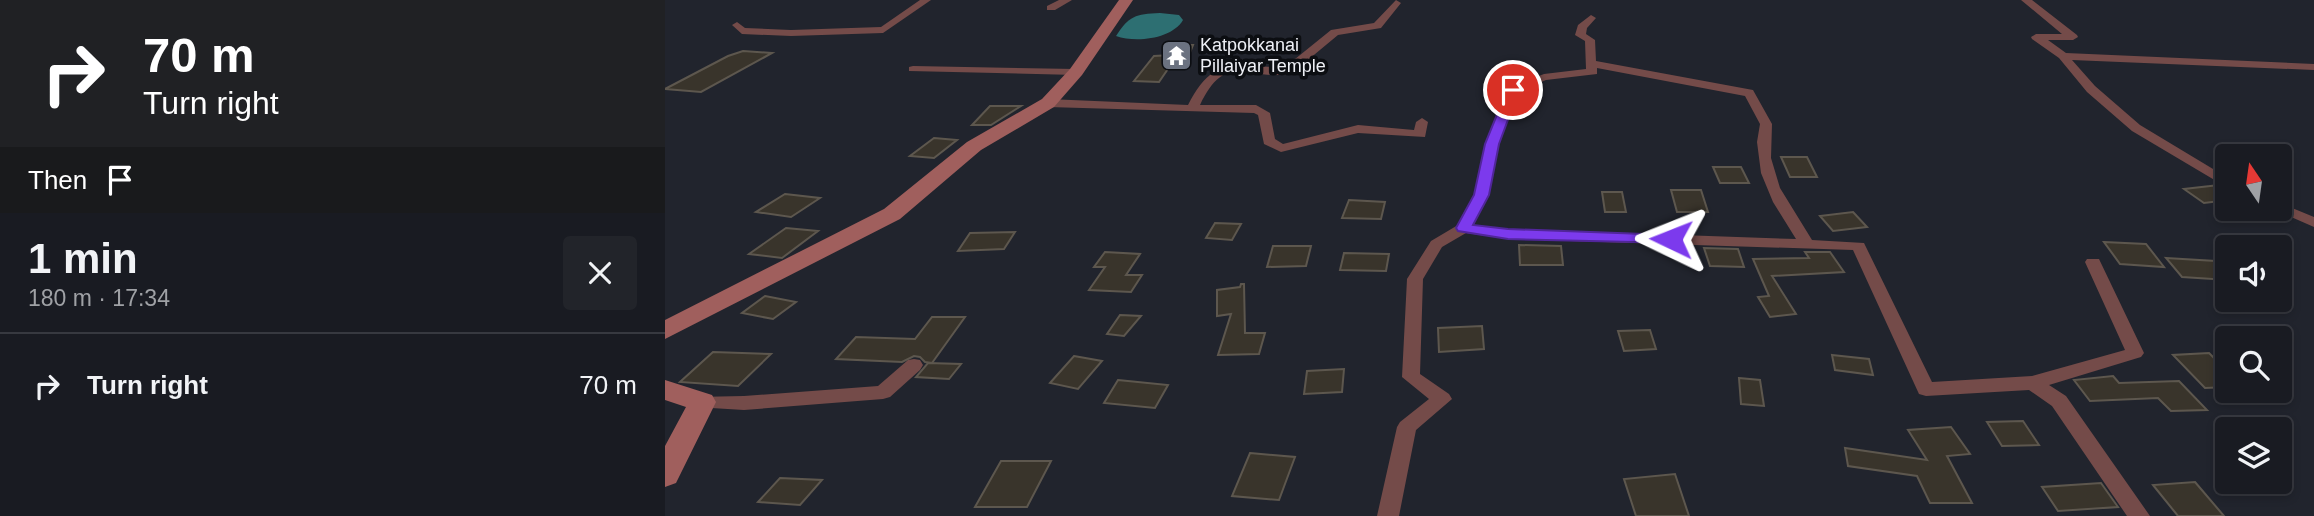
<!DOCTYPE html>
<meta charset="utf-8">
<style>
body{margin:0;font-family:Helvetica,sans-serif;background:#22242a;color:#f1f3f6;height:100vh;display:flex;flex-direction:column;font-size:26px;white-space:nowrap}
*{box-sizing:border-box;margin:0}
p{font-size:23px;color:#9fa1a5}
.icon{flex:none;width:38px;height:38px;fill:none;stroke:currentColor;stroke-width:2;stroke-linecap:round;stroke-linejoin:round}
.map{position:relative;flex:1;overflow:hidden}
.side{display:flex;flex-direction:column;background:#191b22;width:665px}
.side>*{flex:none}
.banner{background:#202124;color:#fff;overflow:hidden}
.needle{width:46px;rotate:347deg}
.tools{position:absolute;left:1550px;top:144px;display:grid;gap:14px}
.tools a{display:grid;place-items:center;width:77px;height:77px;border-radius:7px;background:#191b22;box-shadow:0 4px 10px #0003,0 0 0 2px #373940;font-size:35px}
.pin{position:absolute;display:grid;place-items:center;width:60px;height:60px;color:#fff;margin:-30px;border:4px solid #fff;border-radius:50%;box-shadow:0 2px 7px #0007}
.me{position:absolute;width:77px;margin:-38px;rotate:272deg;stroke-linejoin:round;filter:drop-shadow(0 0 5px #0008)}
.turn{display:flex;align-items:center;gap:24px;height:147px;padding:0 28px;font-size:32px}
.turn .icon{width:91px;height:91px;stroke-width:2.5}
.turn b{display:block;font-size:49px;line-height:60px}
.then{display:flex;align-items:center;height:66px;padding:0 28px;background:#0003;gap:14px;font-size:26px}
.round{display:grid;place-items:center;flex:none;width:74px;height:74px;border-radius:7px;background:#22242a}
.headline{display:flex;align-items:center;justify-content:space-between;height:119px;padding:0 28px}
h1{font-size:42px;font-weight:700;line-height:52px}
ul{padding:0;list-style:none}
li{display:flex;align-items:center;gap:21px;height:105px;padding:0 28px;border-top:2px solid #373940}
li div{flex:1}
li b{display:block;font-size:26px}
li em{font-style:normal}
main{display:flex;flex:1;min-height:0}
.map>svg:first-child{display:block}
.water{fill:#2d6f72}
.building{fill:#39342b;stroke:#5d574e;stroke-width:2}
.lines{fill:none;stroke-linecap:round;stroke-linejoin:round}
.street{fill:#744b49;fill-rule:evenodd}
.secondary{fill:#a05f5d;fill-rule:evenodd}
.route{fill:#7c3aed;stroke:#51269a;stroke-width:2}
.labels{text-anchor:middle;stroke-width:7;stroke-linejoin:round;paint-order:stroke}
.far-poi-label{font-size:18px;fill:#eef0f6;stroke:#0c0e12;text-anchor:start}
</style>
<main>
<section class="side">
<div class="banner">
<div class="turn"><svg class="icon" aria-label="right" viewBox="0 0 24 24"><path d="M7 20v-9h11M14 6l5 5-5 5"/></svg><div><b>70 m</b>Turn right</div></div>
<div class="then">Then<svg class="icon" aria-label="arrive" viewBox="0 0 24 24"><path d="M6 21V4h12l-3 4 3 4H6"/></svg></div>
</div>
<div class="headline"><div><h1>1 min</h1><p>180 m · 17:34</p></div><a class="round"><svg class="icon" aria-label="close" viewBox="0 0 24 24"><path d="M6 6l12 12M18 6L6 18"/></svg></a></div>
<ul>
<li><svg class="icon" aria-label="right" viewBox="0 0 24 24"><path d="M7 20v-9h11M14 6l5 5-5 5"/></svg><div><b>Turn right</b></div><em>70 m</em></li>
</ul>
</section>
<div class="map">
<svg width="1649" height="516" viewBox="0 0 1649 516">
<rect width="100%" height="100%" fill="#21242d"/>
<path class="water" d="M495 13 514 15 518 20C507 39 471 43 451 36 464 16 470 14 495 13Z"/>
<g class="building">
<polygon points="510,45 528,45 520,65 505,66 494,82 469,81 489,56 507,55"/>
<polygon points="78,51 107,53 36,92 0,89 63,56"/>
<polygon points="325,106 356,106 326,125 307,125"/>
<polygon points="269,138 292,140 269,158 245,156"/>
<polygon points="1116,157 1142,157 1152,177 1125,177"/>
<polygon points="1048,167 1076,167 1084,183 1055,183"/>
<polygon points="1554,185 1563,190 1563,200 1539,203 1519,189"/>
<polygon points="1006,190 1036,190 1043,212 1012,212"/>
<polygon points="937,192 957,192 961,212 940,212"/>
<polygon points="120,194 155,198 126,217 91,212"/>
<polygon points="684,200 720,202 716,219 677,218"/>
<polygon points="1188,212 1202,227 1168,231 1155,216"/>
<polygon points="550,223 576,224 567,240 541,238"/>
<polygon points="121,228 153,231 117,258 84,254"/>
<polygon points="350,232 339,249 293,251 305,233"/>
<polygon points="1439,242 1481,244 1499,267 1455,264"/>
<polygon points="854,245 896,246 898,265 855,265"/>
<polygon points="608,246 646,246 641,266 602,267"/>
<polygon points="1039,248 1073,249 1079,267 1045,266"/>
<polygon points="440,252 475,254 461,275 477,275 466,292 424,290 440,267 429,267"/>
<polygon points="1140,252 1165,252 1179,272 1107,276 1131,314 1105,317 1093,297 1104,296 1088,259 1144,258"/>
<polygon points="679,253 724,254 721,271 675,270"/>
<polygon points="1501,258 1551,261 1563,273 1563,280 1517,277"/>
<polygon points="576,284 579,284 580,333 600,333 594,354 553,355 566,314 552,316 552,290 575,287"/>
<polygon points="100,296 131,302 108,319 77,313"/>
<polygon points="455,315 476,316 459,336 442,334"/>
<polygon points="267,317 300,317 267,363 260,362 255,357 249,356 237,362 171,359 191,337 250,339"/>
<polygon points="817,326 819,349 774,352 773,328"/>
<polygon points="985,330 991,349 959,351 953,331"/>
<polygon points="48,352 106,354 73,386 15,382"/>
<polygon points="1544,353 1563,372 1563,387 1540,388 1508,355"/>
<polygon points="1167,355 1204,359 1208,375 1170,370"/>
<polygon points="409,356 437,361 413,389 385,383"/>
<polygon points="263,363 296,364 284,379 251,377"/>
<polygon points="679,369 677,392 639,394 642,371"/>
<polygon points="1448,376 1454,383 1514,381 1542,410 1506,411 1493,398 1425,401 1409,380"/>
<polygon points="1074,378 1095,380 1099,406 1076,404"/>
<polygon points="453,380 503,385 490,408 439,403"/>
<polygon points="1358,421 1374,445 1337,446 1322,422"/>
<polygon points="1286,427 1305,454 1282,456 1307,503 1265,503 1252,476 1183,466 1180,448 1262,460 1243,430"/>
<polygon points="585,453 630,457 614,500 567,496"/>
<polygon points="336,461 386,461 362,507 310,507"/>
<polygon points="1010,474 1024,516 971,516 959,479"/>
<polygon points="115,478 157,480 135,505 93,502"/>
<polygon points="1530,482 1559,516 1513,516 1488,485"/>
<polygon points="1436,483 1453,507 1393,511 1377,487"/>
</g>
<g class="lines">
<g class="street">
<polygon points="255,0 266,0 218,33 126,36 77,34 67,25 72,22 80,28 126,30 216,27"/>
<polygon points="394,0 407,0 390,10 382,10 382,6"/>
<path d="M731 0 736 3 716 28 673 35 626 74C582 81 561 50 535 105H591L605 113 610 139 618 144 693 125 749 130 751 122 757 118 763 122 760 137 693 133 616 152 599 144 593 115 589 113 383 107 377 103 383 99 523 105C548 55 571 65 619 68L666 30 709 23Z"/>
<polygon points="1356,0 1367,0 1412,35 1413,37 1408,40 1383,40 1401,53 1649,64 1649,70 1407,60 1430,86 1475,125 1563,178 1563,188 1467,131 1422,92 1394,58 1367,39 1366,37 1371,34 1397,34"/>
<path d="M926 15 931 18 922 28 921 34 930 40 931 61 1088 90 1107 124 1106 158 1115 188 1147 240 1199 243 1267 382 1367 376 1460 350 1420 262 1422 259H1434L1479 353 1476 357 1384 385 1401 396 1485 516H1462L1387 406 1364 390 1261 396 1254 394 1188 250 843 239 801 233 777 247 758 279 755 374 784 394 787 399 751 430 734 516H712L732 427 735 422 764 399 737 377 742 279 766 241 793 225 810 195 820 144 844 87 879 74 921 69 920 41 910 35 913 25ZM932 68 1080 96 1095 124 1092 142 1096 173 1108 202 1131 239 843 229 808 225 824 195 834 144 853 92 881 80 932 74Z"/>
<polygon points="248,66 411,69 417,72 411,75 244,71 244,67"/>
<polygon points="1615,203 1649,217 1649,227 1610,210 1609,208 1615,208"/>
<polygon points="249,359 255,360 258,365 255,370 225,397 218,399 79,410 30,407 27,402 30,397 79,396 213,386 243,360"/>
</g>
<g class="secondary">
<polygon points="454,0 468,0 417,75 389,107 316,150 235,219 0,339 0,320 219,209 302,142 377,99 405,69"/>
<polygon points="0,380 47,395 51,402 11,483 0,487 0,446 21,407 0,400"/>
</g>
</g>
<polygon class="route" points="848,86 854,90 834,144 824,195 808,225 843,229 1006,235 1014,239 1012,243 843,239 793,231 791,228 809,195 820,144 842,90"/>
<defs>
<symbol id="temple-square" viewBox="-11 -11 22 22"><rect x="-9" y="-9" width="18" height="18" rx="4" fill="#6b7280" stroke="#0c0e12"/><path d="M0-6L5-2H3V0L6.5 2.5H4V6H1.5V3h-3V6H-4V2.5H-6.5L-3 0V-2H-5Z" fill="#fff"/></symbol>
</defs>
<g fill-rule="evenodd">
<use href="#temple-square" x="494" y="38" width="35" height="35"/>
</g>
<g class="labels">
<g class="far-poi-label">
<text x="535" y="51">Katpokkanai<tspan x="535" dy="21">Pillaiyar Temple</tspan></text>
</g>
</g>
</svg>
<div class="tools">
<a><svg class="needle" viewBox="-14 -14 28 28"><path d="M0-13l5 13h-10z" fill="#e53935"/><path d="M0 13l5-13h-10z" fill="#9fa1a5"/></svg></a>
<a><svg class="icon" aria-label="sound" viewBox="0 0 24 24"><path d="M4 9h4l5-4v14l-5-4H4zM17 9q2 3 0 6"/></svg></a>
<a><svg class="icon" aria-label="search" viewBox="0 0 24 24"><circle cx="10" cy="10" r="6"/><path d="M15 15l6 6"/></svg></a>
<a><svg class="icon" aria-label="layers" viewBox="0 0 24 24"><path d="M12 4l9 5-9 5-9-5zM3 14l9 5 9-5"/></svg></a>
</div>
<div class="pin" style="left:848px;top:90px;background:#d93025"><svg class="icon" aria-label="arrive" viewBox="0 0 24 24"><path d="M6 21V4h12l-3 4 3 4H6"/></svg></div>
<svg class="me" style="left:1006px;top:239px" viewBox="-20 -20 40 40"><path d="M0-17L14 15 0 8-14 15z" fill="#7c3aed" stroke="#fff" stroke-width="4"/></svg>
</div>
</main>
